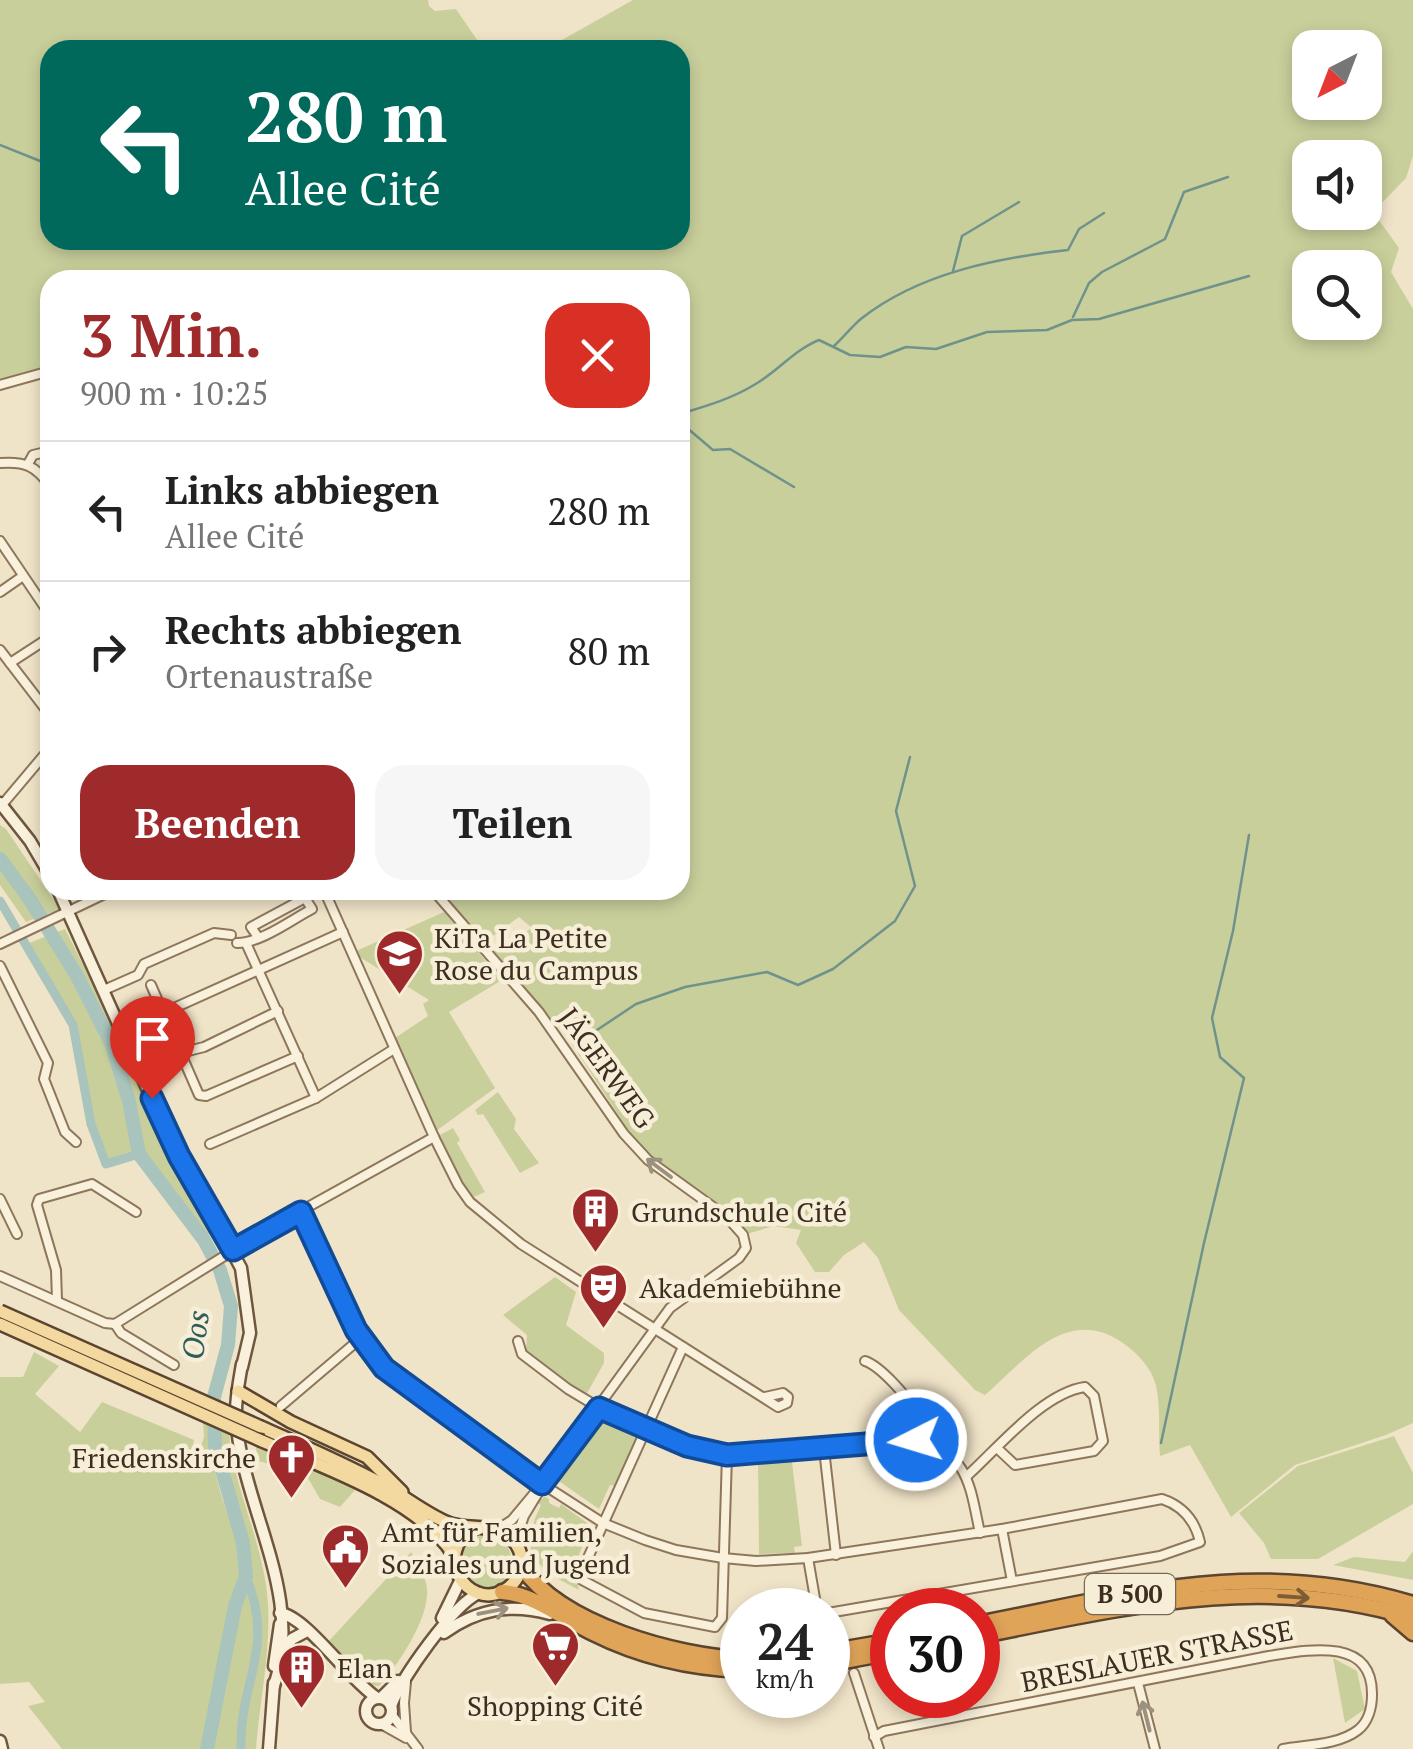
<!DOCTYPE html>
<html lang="de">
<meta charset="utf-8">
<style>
body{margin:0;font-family:"PT Serif",serif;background:#f6f6f6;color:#222;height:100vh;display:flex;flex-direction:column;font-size:38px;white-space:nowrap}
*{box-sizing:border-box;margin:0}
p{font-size:32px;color:#767676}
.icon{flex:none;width:55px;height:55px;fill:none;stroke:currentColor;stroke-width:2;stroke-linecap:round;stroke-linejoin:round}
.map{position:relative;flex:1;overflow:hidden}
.side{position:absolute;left:40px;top:270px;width:650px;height:630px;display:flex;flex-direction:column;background:#fff;border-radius:30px;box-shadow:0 5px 15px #0003}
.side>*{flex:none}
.top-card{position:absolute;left:40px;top:40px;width:650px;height:210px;border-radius:30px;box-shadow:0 5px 15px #0003;background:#00695c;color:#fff;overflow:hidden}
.needle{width:65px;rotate:222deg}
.buttons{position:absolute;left:1292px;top:30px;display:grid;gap:20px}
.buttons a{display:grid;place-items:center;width:90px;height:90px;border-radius:20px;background:#fff;box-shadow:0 5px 15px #0003;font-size:50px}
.speed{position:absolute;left:720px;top:1588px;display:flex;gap:20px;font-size:50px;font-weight:700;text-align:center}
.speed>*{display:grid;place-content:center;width:130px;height:130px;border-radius:50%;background:#fff;box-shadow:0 5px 15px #0003;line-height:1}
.speed small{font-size:25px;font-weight:400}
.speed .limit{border:15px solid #d22;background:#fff;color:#111}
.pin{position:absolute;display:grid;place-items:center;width:85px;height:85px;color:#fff;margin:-102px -42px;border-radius:50% 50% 50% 0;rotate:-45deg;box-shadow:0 0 10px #0007}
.pin .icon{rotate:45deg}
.me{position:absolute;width:110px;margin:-55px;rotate:265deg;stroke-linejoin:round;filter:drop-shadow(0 0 8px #0008)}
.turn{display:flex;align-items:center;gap:35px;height:210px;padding:0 40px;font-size:45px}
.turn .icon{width:130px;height:130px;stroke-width:2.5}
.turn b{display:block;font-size:70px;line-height:85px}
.round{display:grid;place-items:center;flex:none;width:105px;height:105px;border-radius:30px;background:#f6f6f6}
.summary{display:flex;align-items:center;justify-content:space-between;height:170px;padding:0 40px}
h1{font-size:60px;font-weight:700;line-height:75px;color:#9e2a2b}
.cta{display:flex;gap:20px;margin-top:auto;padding:20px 40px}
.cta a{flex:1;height:115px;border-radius:30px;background:#9e2a2b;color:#fff;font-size:40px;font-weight:700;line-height:115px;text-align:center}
.cta a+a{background:#f6f6f6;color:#222}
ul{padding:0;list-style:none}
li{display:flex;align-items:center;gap:30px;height:140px;padding:0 40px;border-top:2px solid #e0e0e0}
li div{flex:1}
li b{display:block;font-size:38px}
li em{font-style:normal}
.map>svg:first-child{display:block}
.green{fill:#c9cf9b;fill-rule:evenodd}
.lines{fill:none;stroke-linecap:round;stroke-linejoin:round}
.stream{stroke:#6f938a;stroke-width:2.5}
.canal{stroke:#a9c4bc;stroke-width:9}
.river{stroke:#a9c4bc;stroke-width:14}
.street-casing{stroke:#8d765c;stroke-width:12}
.secondary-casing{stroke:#6f573f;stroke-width:15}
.primary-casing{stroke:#5b4430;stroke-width:16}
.highway-casing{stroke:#5b4430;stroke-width:19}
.street{stroke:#faf1dc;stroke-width:8}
.secondary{stroke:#faf1dc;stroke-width:10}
.primary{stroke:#f3d9a0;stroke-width:11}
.highway{stroke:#e0a458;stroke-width:14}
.primary-bridge-casing{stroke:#5b4430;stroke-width:16;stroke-linecap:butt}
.primary-bridge{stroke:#f3d9a0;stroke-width:11}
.oneway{stroke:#9c907e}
.oneway2{stroke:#7e5d36}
.route-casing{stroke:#114b97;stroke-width:25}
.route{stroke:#1a73e8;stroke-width:18}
.labels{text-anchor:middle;stroke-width:9;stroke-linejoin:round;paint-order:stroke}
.shield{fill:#f7eed8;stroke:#756857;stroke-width:2.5}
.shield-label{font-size:25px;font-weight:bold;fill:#3d2e20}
.poi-label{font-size:28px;fill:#3d2e20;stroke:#f7eed8;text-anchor:start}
.street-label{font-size:28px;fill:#3d2e20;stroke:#f7eed8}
.water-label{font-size:30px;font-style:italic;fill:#2f5d5a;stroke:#f7eed8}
</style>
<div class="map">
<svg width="1413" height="1749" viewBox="0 0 1413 1749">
<rect width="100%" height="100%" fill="#f0e4c8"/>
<g class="green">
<path d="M0 0H428L429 6 435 11 456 9 484 50H50V240H680V50H544L633 0H1413V156L1406 178 1373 212 1399 248 1391 272 1413 309V1423L1386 1435 1295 1465 1231 1517 1190 1445 1160 1456C1158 1433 1161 1408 1156 1386 1152 1368 1138 1354 1123 1343 1067 1304 1025 1360 985 1395L975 1390 899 1310 878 1258 864 1242 844 1255 829 1272H815L796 1243 801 1230 774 1226 743 1235 727 1217 648 1160 566 1035 492 953 532 928 519 917 486 941H480L438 890H680V280H50V368L0 381ZM1310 48H1365V102H1310ZM1310 158H1365V212H1310ZM1310 268H1365V322H1310Z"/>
<polygon points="0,825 6,829 60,909 26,922 0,885"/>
<polygon points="444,912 502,980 449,1012 495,1088 436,1131 395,1038 428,1016 423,1004 429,1000 358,956 356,951"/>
<polygon points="65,929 108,1014 158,1133 213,1232 206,1236 141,1150 109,1161 92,1115 75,1024 29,943"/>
<polygon points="498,1092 516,1119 514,1129 539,1163 520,1173 483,1114 478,1115 475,1110"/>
<polygon points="453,1128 460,1140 457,1143 485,1192 474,1197 461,1181 438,1136"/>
<polygon points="555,1277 576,1292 566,1325 604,1353 604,1363 586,1395 543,1367 526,1352 527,1335 503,1315"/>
<path d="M34 1352 59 1366 35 1394 80 1432 102 1402 194 1440 191 1455 196 1458 190 1470 192 1473 204 1437 203 1422 211 1427C213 1445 213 1465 218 1483 229 1528 249 1549 236 1600L241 1602C264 1542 220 1488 217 1428L229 1433C232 1480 259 1535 266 1585 274 1639 260 1695 256 1749H62L28 1706 45 1702 29 1682 0 1684V1377H23Z"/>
<polygon points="597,1421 637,1438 615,1486 610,1485 599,1509 556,1479"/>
<polygon points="1394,1436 1413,1473 1413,1504 1318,1559 1271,1559 1264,1543 1239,1513 1298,1466"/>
<polygon points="256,1448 265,1448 355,1490 340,1507 320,1499 305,1473 258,1461"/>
<polygon points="784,1457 785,1462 792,1462 802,1546 794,1547 795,1553 759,1554 758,1459"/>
<path d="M545 1497 549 1499V1503L559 1508 561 1504 587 1523V1534L574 1568 579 1590C535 1567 517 1554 541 1505L536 1502Z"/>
<path d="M486 1533 507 1545 517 1571C487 1603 463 1583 458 1546L473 1534Z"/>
<polygon points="1413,1551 1413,1580 1333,1565 1354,1557 1405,1562"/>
<path d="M411 1552C418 1564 425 1574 427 1588 430 1618 398 1665 379 1686L369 1685 328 1642Z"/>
<polygon points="1333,1658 1357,1671 1365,1709 1345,1723"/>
</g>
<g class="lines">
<g class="stream">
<polyline points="0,145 50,165"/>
<polyline points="953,271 962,236 1019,202"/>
<polyline points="1073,317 1089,283 1102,272 1165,239 1184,192 1228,177"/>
<path d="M834 346C844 337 852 326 862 318 920 273 997 258 1068 250L1079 229 1104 213"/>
<path d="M680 414C706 406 731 399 754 385 777 372 794 350 819 340L850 355 880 357 906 347 936 349 987 332 1047 330 1072 320 1099 319 1249 276"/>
<polyline points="680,422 713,450 730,449 794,487"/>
<polyline points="576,1044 636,1004 685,987 767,972 798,985 833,969 895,921 915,886 896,811 910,757"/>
<polyline points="1161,1443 1204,1243 1244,1078 1220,1057 1212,1018 1233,931 1249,835"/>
</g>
<g class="canal">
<polyline points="0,901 73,1025 91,1124 106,1164 139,1154"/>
<path d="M241 1749C239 1680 276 1651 246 1576"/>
</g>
<polyline class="river" points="0,859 29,898 77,976 111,1043 129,1101 139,1154 204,1240 220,1270 231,1306 228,1345 214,1397 215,1446 243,1543 246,1576 235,1606 207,1749"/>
<defs>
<g id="street">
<polyline points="0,385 50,371"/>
<path d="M0 463C25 461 36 466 50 486"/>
<polyline points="28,464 33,455 50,451"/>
<polyline points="0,541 50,615"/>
<polyline points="0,592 23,576"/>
<polyline points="0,650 50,715"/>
<polyline points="10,663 50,637"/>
<polyline points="2,805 50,748"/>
<polyline points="324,890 434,1137 458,1185 470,1202 521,1244 778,1407 787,1403 788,1397 783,1393 765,1397"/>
<polyline points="433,890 539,1012 624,1134 648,1160 727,1217 743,1235 746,1248 739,1258 670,1308 542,1484 512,1520 498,1529"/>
<path d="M237 943C261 943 291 920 312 909L305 898 251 927 258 937"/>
<polyline points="246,943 316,1098"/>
<polyline points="0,944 113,890"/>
<polyline points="0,966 48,1063 44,1079 65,1132 76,1142"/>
<polyline points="151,985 199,1095 206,1096 298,1056"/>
<polyline points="104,990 138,975 144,964 214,933 231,935"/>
<polyline points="163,1013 343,932"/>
<polyline points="180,1053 204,1047 278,1011"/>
<polyline points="210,1144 316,1098 394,1049"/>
<polyline points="0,1199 17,1234"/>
<path d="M301 1212 361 1338 384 1368 530 1476 603 1523 645 1540 676 1550 723 1558 756 1561 808 1558 1002 1529 1162 1499C1183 1506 1195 1520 1200 1542L1160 1556 828 1613"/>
<polyline points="0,1276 105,1323 115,1324 263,1232 434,1137"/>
<polyline points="57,1300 56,1270 37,1205 39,1199 92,1184 136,1212"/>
<polyline points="115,1324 121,1333 174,1365"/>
<path d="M518 1341 522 1354 568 1389 608 1413 687 1446 727 1455 916 1440C969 1452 970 1487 980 1533"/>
<polyline points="683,1347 582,1571 582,1580 644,1613 715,1627 722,1618 727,1455"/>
<path d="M865 1361C880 1366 912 1400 916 1415 919 1423 917 1432 916 1440"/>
<polyline points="281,1406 361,1338"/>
<polyline points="824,1449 836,1555"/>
<path d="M968 1475C999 1447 1043 1393 1085 1387L1094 1396 1103 1441 1094 1451 1015 1465 998 1449"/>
<polyline points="1002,1529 1012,1581"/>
<polyline points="515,1542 524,1516 541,1488"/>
<polyline points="808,1558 817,1610"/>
<polyline points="854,1673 879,1749"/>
<polyline points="1138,1683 1155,1749"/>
<polyline points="392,1715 418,1749"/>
<polyline points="381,1724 406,1738"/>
<polyline points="406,1732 404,1703 406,1682"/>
<path d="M874 1737 884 1731 1269 1656C1307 1650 1373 1636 1372 1695 1372 1708 1368 1722 1358 1730 1339 1745 1306 1745 1283 1749"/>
</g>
<g id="secondary">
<polyline points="0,803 30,841 50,875"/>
<polyline points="58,890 164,1126 241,1268 250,1333 242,1367"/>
<path d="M242 1364C239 1382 235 1400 236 1418 242 1508 305 1594 274 1686"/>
<path d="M280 1613C307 1617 347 1678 377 1698"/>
<polyline points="442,1618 461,1579"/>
<path d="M444 1633C477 1609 511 1603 550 1614"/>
<polyline points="284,1650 292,1639 305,1632"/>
<polyline points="274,1666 280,1624"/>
<circle cx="379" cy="1711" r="13"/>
<polyline points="381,1698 398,1681"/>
<path d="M391 1706C401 1678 453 1605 479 1593"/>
<polyline points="0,1741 2,1749"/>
<polyline points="269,1749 274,1683"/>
</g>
<g id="primary">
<polyline points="238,1391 291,1422 367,1457 402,1492"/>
<path d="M261 1427C301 1445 341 1462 380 1483 403 1495 423 1512 446 1522 468 1532 494 1521 512 1539 528 1556 523 1580 503 1591 467 1610 432 1554 473 1528"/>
<path d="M262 1441C320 1466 418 1499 453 1554"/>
</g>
<g id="highway">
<path d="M522 1567C562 1625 676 1656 742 1659"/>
<path d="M502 1592C534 1594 564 1619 593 1633 639 1656 691 1668 742 1670"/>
<polyline points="1392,1615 1413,1633"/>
<path d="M978 1624C1132 1594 1257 1557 1413 1604"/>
<path d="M978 1636C1124 1607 1265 1572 1413 1618"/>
<polyline points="828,1652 892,1641"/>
<polyline points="828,1664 892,1652"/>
</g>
</defs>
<use href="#street" class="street-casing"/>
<use href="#secondary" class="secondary-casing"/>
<use href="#primary" class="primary-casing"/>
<use href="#highway" class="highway-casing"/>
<use href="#street" class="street"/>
<use href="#secondary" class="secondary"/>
<use href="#primary" class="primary"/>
<use href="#highway" class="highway"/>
<defs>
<g id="primary-bridge">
<polyline points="0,1311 261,1427"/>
<polyline points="0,1324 262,1441"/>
</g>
</defs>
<use href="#primary-bridge" class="primary-bridge-casing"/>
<use href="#primary-bridge" class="primary-bridge"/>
</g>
<defs><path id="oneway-shaft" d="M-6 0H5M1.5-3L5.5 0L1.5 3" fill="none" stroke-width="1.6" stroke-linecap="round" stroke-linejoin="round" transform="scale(2.5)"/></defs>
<g class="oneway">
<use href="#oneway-shaft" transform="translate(659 1168) rotate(-143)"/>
<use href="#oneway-shaft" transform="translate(493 1611) rotate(-11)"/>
<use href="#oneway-shaft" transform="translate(1146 1716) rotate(-104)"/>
</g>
<use class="oneway2" href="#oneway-shaft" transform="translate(1294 1597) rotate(4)"/>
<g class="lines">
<defs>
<polyline id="route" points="152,1098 179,1156 233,1250 301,1212 356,1330 384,1368 542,1484 599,1408 687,1446 727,1455 916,1440"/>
</defs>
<use href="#route" class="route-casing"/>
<use href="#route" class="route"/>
</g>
<defs>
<symbol id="school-pin" viewBox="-11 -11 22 30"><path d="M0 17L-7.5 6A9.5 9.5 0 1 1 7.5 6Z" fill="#9e2a2b" stroke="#f7eed8"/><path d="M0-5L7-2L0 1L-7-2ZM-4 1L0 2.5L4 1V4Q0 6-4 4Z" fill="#fff"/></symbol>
<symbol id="building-pin" viewBox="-11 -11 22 30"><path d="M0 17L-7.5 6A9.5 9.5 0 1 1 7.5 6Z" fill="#9e2a2b" stroke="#f7eed8"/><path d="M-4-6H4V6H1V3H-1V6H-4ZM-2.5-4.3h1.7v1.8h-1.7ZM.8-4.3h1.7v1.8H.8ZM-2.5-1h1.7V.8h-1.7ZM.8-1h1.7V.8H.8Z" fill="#fff"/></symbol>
<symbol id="theatre-pin" viewBox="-11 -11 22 30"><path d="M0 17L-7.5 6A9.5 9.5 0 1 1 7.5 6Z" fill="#9e2a2b" stroke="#f7eed8"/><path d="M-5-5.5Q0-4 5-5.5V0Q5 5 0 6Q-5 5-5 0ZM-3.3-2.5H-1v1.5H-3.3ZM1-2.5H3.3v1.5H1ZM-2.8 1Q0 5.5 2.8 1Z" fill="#fff"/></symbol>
<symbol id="church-pin" viewBox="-11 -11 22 30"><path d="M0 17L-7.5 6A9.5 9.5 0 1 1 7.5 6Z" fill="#9e2a2b" stroke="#f7eed8"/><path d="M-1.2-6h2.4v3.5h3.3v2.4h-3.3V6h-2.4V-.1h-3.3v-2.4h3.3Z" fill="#fff"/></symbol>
<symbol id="civic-pin" viewBox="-11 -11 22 30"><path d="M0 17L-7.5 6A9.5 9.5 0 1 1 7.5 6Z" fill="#9e2a2b" stroke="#f7eed8"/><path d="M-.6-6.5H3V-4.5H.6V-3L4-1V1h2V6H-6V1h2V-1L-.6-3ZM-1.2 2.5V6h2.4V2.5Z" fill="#fff"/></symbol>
<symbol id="supermarket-pin" viewBox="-11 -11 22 30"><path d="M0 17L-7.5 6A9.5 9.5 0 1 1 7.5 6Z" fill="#9e2a2b" stroke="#f7eed8"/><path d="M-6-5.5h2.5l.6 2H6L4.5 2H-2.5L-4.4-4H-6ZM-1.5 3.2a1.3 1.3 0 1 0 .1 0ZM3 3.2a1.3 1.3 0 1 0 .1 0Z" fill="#fff"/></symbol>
</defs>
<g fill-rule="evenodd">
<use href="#school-pin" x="372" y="926" width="55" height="75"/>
<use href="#building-pin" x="568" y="1184" width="55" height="75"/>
<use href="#theatre-pin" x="576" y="1260" width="55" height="75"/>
<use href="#church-pin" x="264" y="1430" width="55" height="75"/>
<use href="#civic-pin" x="318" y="1520" width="55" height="75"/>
<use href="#supermarket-pin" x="528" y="1618" width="55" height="75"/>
<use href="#building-pin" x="274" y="1640" width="55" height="75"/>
</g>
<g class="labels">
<rect class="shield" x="1085" y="1574" width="90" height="40" rx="8"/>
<g class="shield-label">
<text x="1130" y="1603">B 500</text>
</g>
<g class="poi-label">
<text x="434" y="948">KiTa La Petite<tspan x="434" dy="32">Rose du Campus</tspan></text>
<text x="631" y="1222">Grundschule Cité</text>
<text x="639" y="1298">Akademiebühne</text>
<text x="256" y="1468" text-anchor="end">Friedenskirche</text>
<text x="381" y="1542">Amt für Familien,<tspan x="381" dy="32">Soziales und Jugend</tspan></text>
<text x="337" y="1678">Elan</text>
<text x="555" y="1716" text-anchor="middle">Shopping Cité</text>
</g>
<g class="street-label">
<text transform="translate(607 1068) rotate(54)" y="10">JÄGERWEG</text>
<text transform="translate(1157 1656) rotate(-11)" y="10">BRESLAUER STRASSE</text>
</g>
<g class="water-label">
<text transform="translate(196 1335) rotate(-82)" y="10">Oos</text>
</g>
</g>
</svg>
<div class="buttons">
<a><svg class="needle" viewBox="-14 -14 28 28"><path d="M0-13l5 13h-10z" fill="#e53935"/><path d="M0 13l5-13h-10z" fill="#767676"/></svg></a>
<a><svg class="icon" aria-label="sound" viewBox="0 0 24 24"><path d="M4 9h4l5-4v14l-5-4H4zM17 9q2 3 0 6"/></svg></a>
<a><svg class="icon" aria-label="search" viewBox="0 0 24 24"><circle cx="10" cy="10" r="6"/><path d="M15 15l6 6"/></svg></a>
</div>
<div class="speed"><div>24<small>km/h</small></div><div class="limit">30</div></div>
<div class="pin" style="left:152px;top:1098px;background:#d93025"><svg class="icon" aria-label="arrive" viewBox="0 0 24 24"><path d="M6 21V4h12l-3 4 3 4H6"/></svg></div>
<svg class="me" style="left:916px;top:1440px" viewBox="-20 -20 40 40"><circle r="17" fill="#1a73e8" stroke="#fff" stroke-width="3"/><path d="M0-11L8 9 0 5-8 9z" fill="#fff"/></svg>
<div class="top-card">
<div class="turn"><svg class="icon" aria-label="left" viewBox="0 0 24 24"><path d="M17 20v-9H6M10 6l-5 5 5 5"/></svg><div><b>280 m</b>Allee Cité</div></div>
</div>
<section class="side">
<div class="summary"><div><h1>3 Min.</h1><p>900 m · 10:25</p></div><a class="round" style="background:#d93025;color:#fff"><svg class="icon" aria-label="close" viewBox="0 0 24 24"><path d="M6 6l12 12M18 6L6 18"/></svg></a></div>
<ul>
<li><svg class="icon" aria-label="left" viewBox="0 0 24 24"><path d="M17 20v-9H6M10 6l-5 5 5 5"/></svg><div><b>Links abbiegen</b><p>Allee Cité</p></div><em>280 m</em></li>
<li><svg class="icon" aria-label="right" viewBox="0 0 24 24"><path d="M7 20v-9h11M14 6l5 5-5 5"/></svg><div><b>Rechts abbiegen</b><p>Ortenaustraße</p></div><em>80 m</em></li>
</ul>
<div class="cta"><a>Beenden</a><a>Teilen</a></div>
</section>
</div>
